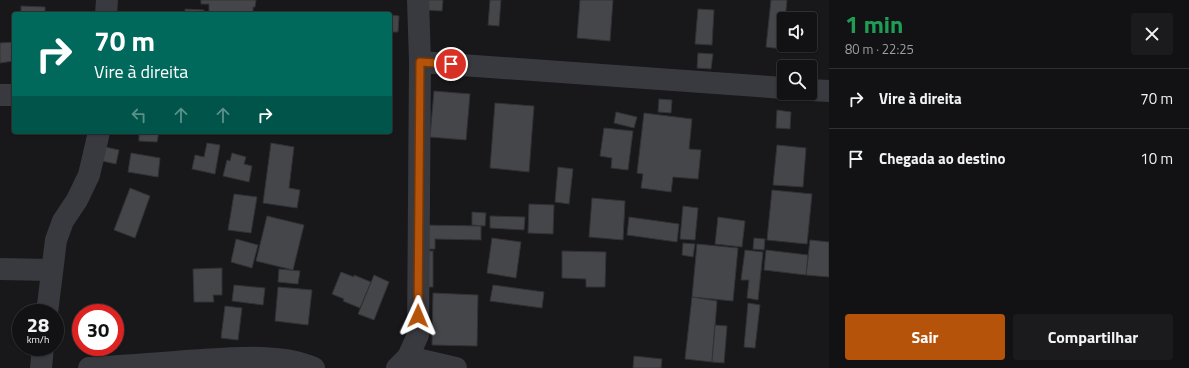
<!DOCTYPE html>
<html lang="pt">
<meta charset="utf-8">
<style>
body{margin:0;font-family:"Titillium Web",sans-serif;background:#1b1b1d;color:#f1f3f6;height:100vh;display:flex;flex-direction:column;font-size:15px;white-space:nowrap}
*{box-sizing:border-box;margin:0}
p{font-size:13px;color:#9c9ea0}
.icon{flex:none;width:22px;height:22px;fill:none;stroke:currentColor;stroke-width:2;stroke-linecap:round;stroke-linejoin:round}
.map{position:relative;flex:1;overflow:hidden}
.side{display:flex;flex-direction:column;background:#121214;width:360px}
.side>*{flex:none}
.guide{position:absolute;left:12px;top:12px;width:380px;height:122px;border-radius:4px;box-shadow:0 1px 3px #0004,0 0 0 1px #313234;background:#00695c;color:#fff;overflow:hidden}
.fabs{position:absolute;left:777px;top:12px;display:grid;gap:8px}
.fabs a{display:grid;place-items:center;width:40px;height:40px;border-radius:4px;background:#121214;box-shadow:0 1px 3px #0004,0 0 0 1px #313234;font-size:20px}
.speed{position:absolute;left:12px;top:304px;display:flex;gap:8px;font-size:20px;font-weight:700;text-align:center}
.speed>*{display:grid;place-content:center;width:52px;height:52px;border-radius:50%;background:#121214;box-shadow:0 1px 3px #0004,0 0 0 1px #313234;line-height:1}
.speed small{font-size:10px;font-weight:400}
.speed .limit{border:6px solid #d22;background:#fff;color:#111}
.pin{position:absolute;display:grid;place-items:center;width:34px;height:34px;color:#fff;margin:-17px;border:2px solid #fff;border-radius:50%;box-shadow:0 1px 4px #0007}
.me{position:absolute;width:44px;margin:-22px;rotate:1deg;stroke-linejoin:round;filter:drop-shadow(0 0 3px #0008)}
.turn{display:flex;align-items:center;gap:14px;height:84px;padding:0 16px;font-size:18px}
.turn .icon{width:52px;height:52px;stroke-width:2.5}
.turn b{display:block;font-size:28px;line-height:34px}
.lanes{display:flex;align-items:center;height:38px;padding:0 16px;background:#0003;justify-content:center;gap:20px;direction:ltr}
.lanes .off{opacity:.35}
.round{display:grid;place-items:center;flex:none;width:42px;height:42px;border-radius:4px;background:#1b1b1d}
.headline{display:flex;align-items:center;justify-content:space-between;height:68px;padding:0 16px}
h1{font-size:24px;font-weight:700;line-height:30px;color:#1e9e55}
.cta{display:flex;gap:8px;margin-top:auto;padding:8px 16px}
.cta a{flex:1;height:46px;border-radius:4px;background:#b45309;color:#fff;font-size:16px;font-weight:700;line-height:46px;text-align:center}
.cta a+a{background:#1b1b1d;color:#f1f3f6}
ul{padding:0;list-style:none}
li{display:flex;align-items:center;gap:12px;height:60px;padding:0 16px;border-top:1px solid #313234}
li div{flex:1}
li b{display:block;font-size:15px}
li em{font-style:normal}
main{display:flex;flex:1;min-height:0}
.map>svg:first-child{display:block}
.building{fill:#44464a;stroke:#323236}
.lines{fill:none;stroke-linecap:round;stroke-linejoin:round}
.street{stroke:#393a3f;stroke-width:22}
.route-casing{stroke:#753606;stroke-width:10}
.route{stroke:#b45309;stroke-width:7}
</style>
<main>
<div class="map">
<svg width="829" height="368" viewBox="0 0 829 368">
<rect width="100%" height="100%" fill="#18181a"/>
<g class="building">
<polygon points="201,0 256,0 255,7 253,7 253,14 209,14 209,4 201,4"/>
<polygon points="426,0 443,0 442,11 425,10"/>
<polygon points="490,0 501,0 499,26 488,25"/>
<polygon points="580,0 613,0 610,41 577,38"/>
<polygon points="771,0 787,0 782,49 766,47"/>
<polygon points="21,6 45,7 45,14 21,14"/>
<polygon points="185,9 204,10 204,14 185,14"/>
<polygon points="698,9 714,10 712,45 695,44"/>
<polygon points="390,15 399,16 398,32 390,32"/>
<polygon points="14,42 14,61 0,63 0,43"/>
<polygon points="698,53 713,54 711,69 697,68"/>
<polygon points="434,91 470,94 466,140 430,137"/>
<polygon points="659,99 672,100 671,113 658,112"/>
<polygon points="495,103 534,106 529,172 490,168"/>
<polygon points="777,110 791,112 790,129 776,128"/>
<polygon points="616,112 637,117 634,128 614,123"/>
<polygon points="644,113 692,119 689,149 701,150 698,179 673,177 671,192 641,188 643,174 637,173"/>
<polygon points="604,128 633,131 628,170 611,168 612,158 600,156"/>
<polygon points="139,132 159,132 157,142 139,141"/>
<polygon points="207,143 220,145 215,174 192,169 195,155 204,157"/>
<polygon points="271,143 294,147 289,188 300,190 297,208 263,203"/>
<polygon points="777,145 806,148 803,187 773,185"/>
<polygon points="105,147 119,150 116,164 102,161"/>
<polygon points="131,153 160,158 158,177 128,172"/>
<polygon points="232,153 246,157 244,164 252,166 249,182 223,176 227,160 230,161"/>
<polygon points="558,167 573,169 569,204 555,202"/>
<polygon points="130,188 150,196 135,238 114,230"/>
<polygon points="772,190 812,194 807,244 767,240"/>
<polygon points="234,194 257,197 251,233 228,230"/>
<polygon points="592,198 625,201 623,240 589,237"/>
<polygon points="529,204 554,205 553,234 528,233"/>
<polygon points="683,206 698,208 695,240 680,239"/>
<polygon points="472,212 486,213 485,226 472,225"/>
<polygon points="267,216 304,225 293,270 256,261"/>
<polygon points="490,216 525,217 524,230 490,228"/>
<polygon points="629,217 679,224 677,242 627,235"/>
<polygon points="718,217 745,221 742,247 715,244"/>
<polygon points="420,225 481,226 481,240 435,239 435,249 420,249"/>
<polygon points="492,238 521,242 516,278 487,273"/>
<polygon points="754,238 765,239 764,250 753,249"/>
<polygon points="236,239 258,245 252,268 231,262"/>
<polygon points="810,240 829,242 829,277 806,275"/>
<polygon points="683,243 695,244 693,257 682,255"/>
<polygon points="697,244 738,248 733,301 692,297"/>
<polygon points="745,250 763,252 758,300 747,298 749,280 741,280"/>
<polygon points="766,250 808,255 806,275 764,270"/>
<rect x="420" y="251" width="13" height="36"/>
<polygon points="562,251 606,252 605,287 586,287 586,279 562,278"/>
<polygon points="222,268 222,295 213,295 214,302 194,302 193,269"/>
<polygon points="279,269 300,271 298,284 278,282"/>
<polygon points="341,272 354,277 354,275 371,282 360,308 343,301 344,299 332,294"/>
<polygon points="374,275 389,282 374,320 358,314"/>
<polygon points="234,285 265,288 263,305 232,301"/>
<polygon points="493,285 544,292 542,308 490,301"/>
<polygon points="278,287 312,290 308,325 275,321"/>
<polygon points="433,293 478,295 477,346 432,345"/>
<polygon points="692,297 717,301 712,362 685,359"/>
<polygon points="748,303 760,305 755,348 744,347"/>
<polygon points="225,306 242,308 238,340 221,338"/>
<polygon points="715,325 727,326 724,363 712,362"/>
<polygon points="634,356 662,359 661,368 633,368"/>
</g>
<g class="lines">
<g class="street">
<polyline points="106,14 107,0"/>
<polyline points="420,62 784,88"/>
<polyline points="810,90 829,91"/>
<polyline points="0,95 14,95"/>
<polyline points="0,269 51,270"/>
<polyline points="47,313 56,240 63,221 77,200 89,175 99,132"/>
<polyline points="408,357 456,368"/>
<polyline points="41,368 43,347"/>
<path d="M89 368C121 366 154 364 186 361 225 359 278 352 314 368"/>
<polyline points="397,368 408,357 418,335 420,62 418,0"/>
</g>
</g>
<g class="lines">
<defs>
<polyline id="route" points="418,316 420,62 451,64"/>
</defs>
<use href="#route" class="route-casing"/>
<use href="#route" class="route"/>
</g>
</svg>
<div class="fabs">
<a><svg class="icon" aria-label="sound" viewBox="0 0 24 24"><path d="M4 9h4l5-4v14l-5-4H4zM17 9q2 3 0 6"/></svg></a>
<a><svg class="icon" aria-label="search" viewBox="0 0 24 24"><circle cx="10" cy="10" r="6"/><path d="M15 15l6 6"/></svg></a>
</div>
<div class="speed"><div>28<small>km/h</small></div><div class="limit">30</div></div>
<div class="pin" style="left:451px;top:64px;background:#d93025"><svg class="icon" aria-label="arrive" viewBox="0 0 24 24"><path d="M6 21V4h12l-3 4 3 4H6"/></svg></div>
<svg class="me" style="left:418px;top:316px" viewBox="-20 -20 40 40"><path d="M0-17L14 15 0 8-14 15z" fill="#b45309" stroke="#fff" stroke-width="4"/></svg>
<div class="guide">
<div class="turn"><svg class="icon" aria-label="right" viewBox="0 0 24 24"><path d="M7 20v-9h11M14 6l5 5-5 5"/></svg><div><b>70 m</b>Vire à direita</div></div>
<div class="lanes"><svg class="icon off" aria-label="left" viewBox="0 0 24 24"><path d="M17 20v-9H6M10 6l-5 5 5 5"/></svg><svg class="icon off" aria-label="ahead" viewBox="0 0 24 24"><path d="M12 20V5M6 11l6-6 6 6"/></svg><svg class="icon off" aria-label="ahead" viewBox="0 0 24 24"><path d="M12 20V5M6 11l6-6 6 6"/></svg><svg class="icon" aria-label="right" viewBox="0 0 24 24"><path d="M7 20v-9h11M14 6l5 5-5 5"/></svg></div>
</div>
</div>
<section class="side">
<div class="headline"><div><h1>1 min</h1><p>80 m · 22:25</p></div><a class="round"><svg class="icon" aria-label="close" viewBox="0 0 24 24"><path d="M6 6l12 12M18 6L6 18"/></svg></a></div>
<ul>
<li><svg class="icon" aria-label="right" viewBox="0 0 24 24"><path d="M7 20v-9h11M14 6l5 5-5 5"/></svg><div><b>Vire à direita</b></div><em>70 m</em></li>
<li><svg class="icon" aria-label="arrive" viewBox="0 0 24 24"><path d="M6 21V4h12l-3 4 3 4H6"/></svg><div><b>Chegada ao destino</b></div><em>10 m</em></li>
</ul>
<div class="cta"><a>Sair</a><a>Compartilhar</a></div>
</section>
</main>
